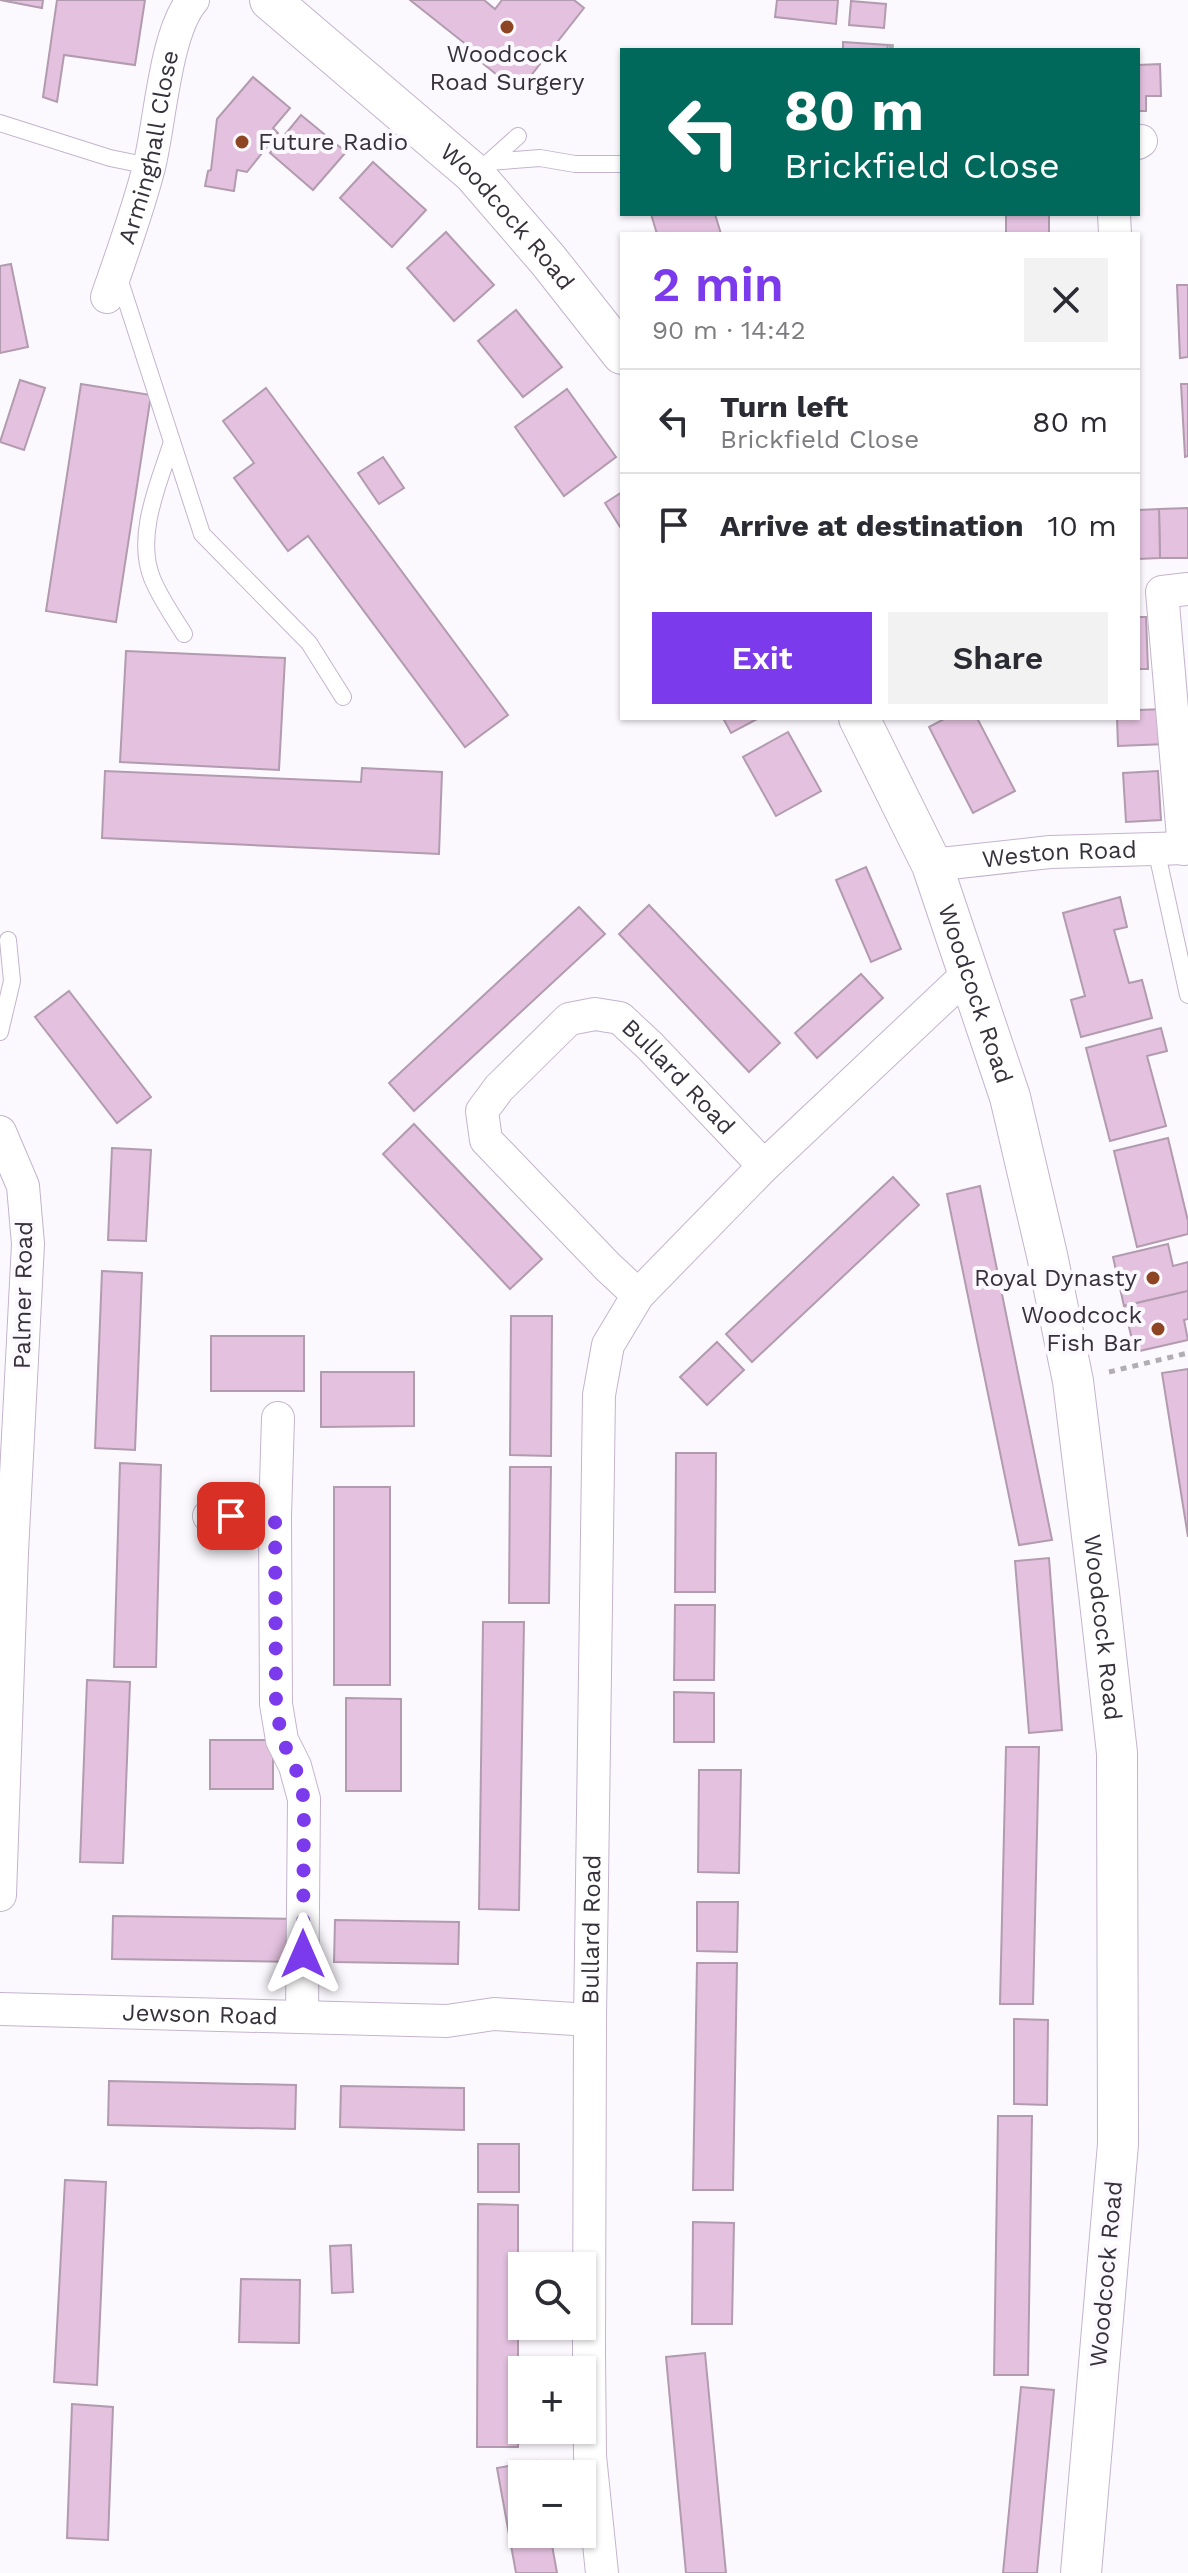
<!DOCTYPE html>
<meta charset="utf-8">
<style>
body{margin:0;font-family:"Work Sans",sans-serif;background:#f2f2f3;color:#2b2b33;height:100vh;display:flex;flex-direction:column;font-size:30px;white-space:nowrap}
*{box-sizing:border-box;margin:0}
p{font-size:26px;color:#7c7c81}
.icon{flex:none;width:44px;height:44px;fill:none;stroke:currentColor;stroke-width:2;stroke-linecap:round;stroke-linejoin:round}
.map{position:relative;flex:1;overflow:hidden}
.sheet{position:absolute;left:620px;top:232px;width:520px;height:488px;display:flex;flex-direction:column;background:#fff;border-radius:0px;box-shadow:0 2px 6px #0004}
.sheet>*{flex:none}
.guide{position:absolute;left:620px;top:48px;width:520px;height:168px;border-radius:0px;box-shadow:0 2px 6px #0004;background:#00695c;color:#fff;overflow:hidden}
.buttons{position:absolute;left:508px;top:2252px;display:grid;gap:16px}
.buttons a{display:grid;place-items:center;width:88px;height:88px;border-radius:0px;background:#fff;box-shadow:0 2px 6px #0004;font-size:40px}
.pin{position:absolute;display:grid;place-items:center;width:68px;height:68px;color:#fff;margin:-34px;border-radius:16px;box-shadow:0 4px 12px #0006}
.me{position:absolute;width:88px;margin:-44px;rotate:0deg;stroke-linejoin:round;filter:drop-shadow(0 0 6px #0008)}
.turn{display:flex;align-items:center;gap:28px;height:168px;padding:0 32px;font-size:36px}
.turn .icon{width:104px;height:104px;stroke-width:2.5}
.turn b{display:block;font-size:56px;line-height:68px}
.round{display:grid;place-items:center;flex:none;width:84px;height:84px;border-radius:0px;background:#f2f2f3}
.head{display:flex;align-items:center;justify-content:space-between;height:136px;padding:0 32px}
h1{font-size:48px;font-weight:600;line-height:60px;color:#7c3aed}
.button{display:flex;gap:16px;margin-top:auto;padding:16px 32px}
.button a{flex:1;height:92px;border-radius:0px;background:#7c3aed;color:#fff;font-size:32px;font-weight:600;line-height:92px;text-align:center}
.button a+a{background:#f2f2f3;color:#2b2b33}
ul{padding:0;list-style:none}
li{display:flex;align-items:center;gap:24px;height:104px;padding:0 32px;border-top:2px solid #e1e1e2}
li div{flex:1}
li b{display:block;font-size:30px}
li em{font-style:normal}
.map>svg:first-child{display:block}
.building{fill:#e3c1df;stroke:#b29baf;stroke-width:2}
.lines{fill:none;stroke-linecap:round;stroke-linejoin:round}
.service-casing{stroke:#c3b4cd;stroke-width:18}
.minor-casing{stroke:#c3b4cd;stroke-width:34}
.tertiary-casing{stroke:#c3b4cd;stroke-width:42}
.path{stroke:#b1adb3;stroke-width:5;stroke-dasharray:6 6;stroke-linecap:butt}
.service{stroke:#fff;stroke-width:16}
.minor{stroke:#fff;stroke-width:32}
.tertiary{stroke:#fff;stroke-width:40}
.route{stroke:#7c3aed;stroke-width:14;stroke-dasharray:0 25.2}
.poi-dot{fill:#8d4524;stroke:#fcf9fe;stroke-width:3}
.labels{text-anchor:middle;stroke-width:8;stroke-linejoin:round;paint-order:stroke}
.poi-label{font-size:24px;fill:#37313b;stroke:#fcf9fe;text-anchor:end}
.street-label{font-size:24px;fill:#37313b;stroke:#fcf9fe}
</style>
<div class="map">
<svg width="1188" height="2573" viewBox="0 0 1188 2573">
<rect width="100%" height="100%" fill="#fcf9fe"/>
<g class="building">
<polygon points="0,0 43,0 42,8"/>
<polygon points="57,0 145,0 135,65 64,55 57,102 43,97"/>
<polygon points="410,0 484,0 495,9 502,0 574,0 584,8 518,92 465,49 468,46"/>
<polygon points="777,0 838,0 836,24 775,17"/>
<polygon points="851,1 886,4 884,28 849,25"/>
<polygon points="843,42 888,45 887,50 843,50"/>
<polygon points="1160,64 1161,96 1146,96 1146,111 1138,111 1138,65"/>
<polygon points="253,77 290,108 273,128 278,133 247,172 237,170 234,191 205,186 208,171 211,170 217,119"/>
<polygon points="301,115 346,152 313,190 270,153"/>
<polygon points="373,162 426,210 392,247 340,198"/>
<polygon points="651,214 715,214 721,234 657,234"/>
<rect x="1006" y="214" width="43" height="20"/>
<polygon points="446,232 494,285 454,321 407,268"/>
<polygon points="11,264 28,347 0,353 0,266"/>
<polygon points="1177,285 1188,285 1188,357 1180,358"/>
<polygon points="516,310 562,367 523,397 478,341"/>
<polygon points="20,380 45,388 24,450 0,442"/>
<polygon points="81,384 151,395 116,622 46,611"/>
<polygon points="1181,384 1188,384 1188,456 1185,457"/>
<polygon points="266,388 508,715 465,747 308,536 288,551 234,478 254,463 223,421"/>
<polygon points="567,389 616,457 564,496 515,427"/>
<polygon points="383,457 404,488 379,504 358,473"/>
<polygon points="622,492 622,530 605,503"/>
<polygon points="1188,508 1188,558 1160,558 1159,509"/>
<polygon points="1159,509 1160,558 1138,559 1138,510"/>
<polygon points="1138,617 1146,617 1148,669 1138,669"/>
<polygon points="126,651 285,658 279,770 120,762"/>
<polygon points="1166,709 1167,744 1118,746 1117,718 1138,718 1138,710"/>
<polygon points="723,718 759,718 731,733"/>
<polygon points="946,718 977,718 1015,791 973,813 929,727"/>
<polygon points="788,732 821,791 776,816 743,757"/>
<polygon points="362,768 442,772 439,854 102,838 105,771 361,782"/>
<polygon points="1158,771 1161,820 1126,822 1123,773"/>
<polygon points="866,867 901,949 871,962 836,880"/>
<polygon points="1120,897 1127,927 1114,930 1129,983 1142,980 1152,1018 1081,1037 1071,1000 1085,996 1063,913"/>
<polygon points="649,905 780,1043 749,1072 619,934"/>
<polygon points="579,907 605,934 414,1111 389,1083"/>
<polygon points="861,974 883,998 817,1058 795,1033"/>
<polygon points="69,991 151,1097 117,1123 35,1017"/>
<polygon points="1161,1028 1167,1051 1147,1056 1166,1126 1110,1141 1086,1048"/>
<polygon points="414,1124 542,1259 510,1289 383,1154"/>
<polygon points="1168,1138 1188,1221 1188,1234 1137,1247 1114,1151"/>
<polygon points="112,1148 151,1150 146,1241 108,1240"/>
<polygon points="893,1177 919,1205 752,1362 726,1334"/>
<polygon points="980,1186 1052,1540 1019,1545 947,1194"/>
<polygon points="1168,1244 1173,1266 1188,1262 1188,1291 1124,1306 1113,1257"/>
<polygon points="102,1271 142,1273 135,1450 95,1448"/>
<polygon points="1188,1291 1188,1319 1184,1320 1188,1340 1135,1352 1124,1306"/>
<polygon points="511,1316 552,1316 551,1456 510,1455"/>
<rect x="211" y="1336" width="93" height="55"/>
<polygon points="717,1342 744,1370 707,1405 680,1377"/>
<polygon points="1188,1369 1188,1537 1162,1373"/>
<polygon points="321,1372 414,1372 414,1426 321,1427"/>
<polygon points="676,1453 716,1453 715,1592 675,1592"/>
<polygon points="120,1463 161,1465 156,1667 114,1667"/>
<polygon points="510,1467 551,1467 549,1603 509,1603"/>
<rect x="334" y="1487" width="56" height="198"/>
<polygon points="1049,1558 1062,1730 1029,1733 1015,1561"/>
<polygon points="675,1605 715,1605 714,1680 674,1680"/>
<polygon points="483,1622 524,1622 519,1910 479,1909"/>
<polygon points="87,1680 130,1682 123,1863 80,1862"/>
<polygon points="674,1692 714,1693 714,1742 674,1742"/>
<polygon points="346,1698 401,1699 401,1791 346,1791"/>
<rect x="210" y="1740" width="63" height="49"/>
<polygon points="1006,1747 1039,1747 1033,2004 1000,2004"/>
<polygon points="699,1770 741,1770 739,1873 698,1872"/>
<polygon points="697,1902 738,1902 737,1952 697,1951"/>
<polygon points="113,1916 300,1919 300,1962 112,1959"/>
<polygon points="335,1920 459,1922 458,1964 334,1962"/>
<polygon points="697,1963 737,1963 733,2190 693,2190"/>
<polygon points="1014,2019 1048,2020 1047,2105 1014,2104"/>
<polygon points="109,2081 296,2085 295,2129 108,2125"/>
<polygon points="341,2086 464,2088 464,2130 340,2127"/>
<polygon points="998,2116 1032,2116 1028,2375 994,2375"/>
<rect x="478" y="2144" width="41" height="48"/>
<polygon points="65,2180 106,2182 97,2385 54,2382"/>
<polygon points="478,2204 518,2205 518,2447 477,2447"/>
<polygon points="693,2222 734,2223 732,2324 692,2324"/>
<polygon points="351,2245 353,2292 332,2293 330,2246"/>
<polygon points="241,2279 300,2280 299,2343 239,2342"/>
<polygon points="705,2353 726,2573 686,2573 666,2357"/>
<polygon points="1021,2387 1054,2390 1037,2573 1003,2573"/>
<polygon points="72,2404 113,2407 108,2540 67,2538"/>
<polygon points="536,2461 539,2474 522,2474 522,2534 550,2534 557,2573 516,2573 497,2468"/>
</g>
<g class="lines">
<defs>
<g id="service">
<polyline points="0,123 110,158 149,166"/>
<polyline points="489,162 540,158 575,164 622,164"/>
<polyline points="488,163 518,136"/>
<polyline points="118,275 202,534 309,643 343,697"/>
<path d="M172 442C159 483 135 535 152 578 160 598 173 616 184 634"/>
<polyline points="1156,849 1188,995"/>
<polyline points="0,1032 12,981 8,940"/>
</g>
<g id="minor">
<polyline points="1138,143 1141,141"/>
<polyline points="1114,214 1115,234"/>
<path id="s1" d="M107 297C122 254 138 210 149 167 160 124 165 32 193 0"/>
<polyline points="1184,849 1162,592 1188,589"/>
<path id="s2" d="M932 865 1050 852 1188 848"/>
<polyline points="0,1132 23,1186 28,1244 12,1552 0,1895"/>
<path id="s3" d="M638 1295 608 1267 486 1140 482 1111 499 1088 569 1019 595 1014 620 1018 650 1046 764 1166"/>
<polyline points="278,1418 275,1516 276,1704 282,1740 295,1766 304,1799 302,2016"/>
<polyline points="209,1516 275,1516"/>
<path id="s4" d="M0 2009 447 2021 494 2014 590 2020"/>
<path id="s5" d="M602 2573 590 2456 589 2353 590 2020 599 1395 608 1345 638 1295 764 1166 969 973"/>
</g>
<g id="tertiary">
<path id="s6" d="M270 0 473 173 548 260 622 354"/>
<path id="s7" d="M859 718 932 865 1010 1097 1047 1255 1073 1381 1099 1593 1117 1753 1118 2144 1081 2573"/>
</g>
</defs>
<use href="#service" class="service-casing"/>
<use href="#minor" class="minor-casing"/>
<use href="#tertiary" class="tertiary-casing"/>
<g class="path">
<polyline points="891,50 892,38"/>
<polyline points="1109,1372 1188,1353"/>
</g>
<use href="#service" class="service"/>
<use href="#minor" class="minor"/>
<use href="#tertiary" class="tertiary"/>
</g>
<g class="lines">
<polyline class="route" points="231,1516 275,1516 276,1704 282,1740 295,1766 304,1799 303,1954"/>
</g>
<g class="poi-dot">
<circle cx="507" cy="27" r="8"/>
<circle cx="242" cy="142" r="8"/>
<circle cx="1153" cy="1278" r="8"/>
<circle cx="1158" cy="1329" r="8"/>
</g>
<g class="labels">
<g class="poi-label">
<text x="507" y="62" text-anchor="middle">Woodcock<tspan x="507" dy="28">Road Surgery</tspan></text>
<text x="258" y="150" text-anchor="start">Future Radio</text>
<text x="1137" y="1286">Royal Dynasty</text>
<text x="1142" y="1323">Woodcock<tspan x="1142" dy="28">Fish Bar</tspan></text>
</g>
<g class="street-label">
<text dy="8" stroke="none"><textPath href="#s1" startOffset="156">Arminghall Close</textPath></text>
<text dy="8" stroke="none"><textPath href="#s6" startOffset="322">Woodcock Road</textPath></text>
<text dy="8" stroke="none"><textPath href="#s2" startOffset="128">Weston Road</textPath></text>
<text dy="8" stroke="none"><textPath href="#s7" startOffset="300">Woodcock Road</textPath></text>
<text dy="8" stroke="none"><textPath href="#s3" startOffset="508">Bullard Road</textPath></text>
<text transform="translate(23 1295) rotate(-89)" y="8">Palmer Road</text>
<text dy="8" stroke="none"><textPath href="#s7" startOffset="948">Woodcock Road</textPath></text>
<text dy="8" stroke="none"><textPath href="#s5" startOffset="644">Bullard Road</textPath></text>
<text dy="8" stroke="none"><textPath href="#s4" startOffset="200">Jewson Road</textPath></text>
<text transform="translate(1106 2274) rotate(-85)" y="8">Woodcock Road</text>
</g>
</g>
</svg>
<div class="buttons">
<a><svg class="icon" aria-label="search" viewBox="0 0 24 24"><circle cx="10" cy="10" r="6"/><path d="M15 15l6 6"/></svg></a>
<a>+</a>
<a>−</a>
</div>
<div class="pin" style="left:231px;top:1516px;background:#d93025"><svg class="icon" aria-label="arrive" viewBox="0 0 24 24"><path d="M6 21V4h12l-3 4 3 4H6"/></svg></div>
<svg class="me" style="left:303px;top:1954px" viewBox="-20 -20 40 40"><path d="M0-17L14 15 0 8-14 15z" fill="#7c3aed" stroke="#fff" stroke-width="4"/></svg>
<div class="guide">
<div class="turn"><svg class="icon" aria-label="left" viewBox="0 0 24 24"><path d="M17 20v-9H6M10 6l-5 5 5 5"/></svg><div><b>80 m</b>Brickfield Close</div></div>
</div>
<section class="sheet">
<div class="head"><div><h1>2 min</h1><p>90 m · 14:42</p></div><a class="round"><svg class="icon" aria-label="close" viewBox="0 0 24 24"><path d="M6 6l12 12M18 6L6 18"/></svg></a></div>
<ul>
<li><svg class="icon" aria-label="left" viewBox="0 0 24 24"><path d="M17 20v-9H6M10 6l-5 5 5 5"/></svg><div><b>Turn left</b><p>Brickfield Close</p></div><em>80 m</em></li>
<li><svg class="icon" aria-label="arrive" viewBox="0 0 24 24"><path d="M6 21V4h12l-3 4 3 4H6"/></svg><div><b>Arrive at destination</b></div><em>10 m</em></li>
</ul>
<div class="button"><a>Exit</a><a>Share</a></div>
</section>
</div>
